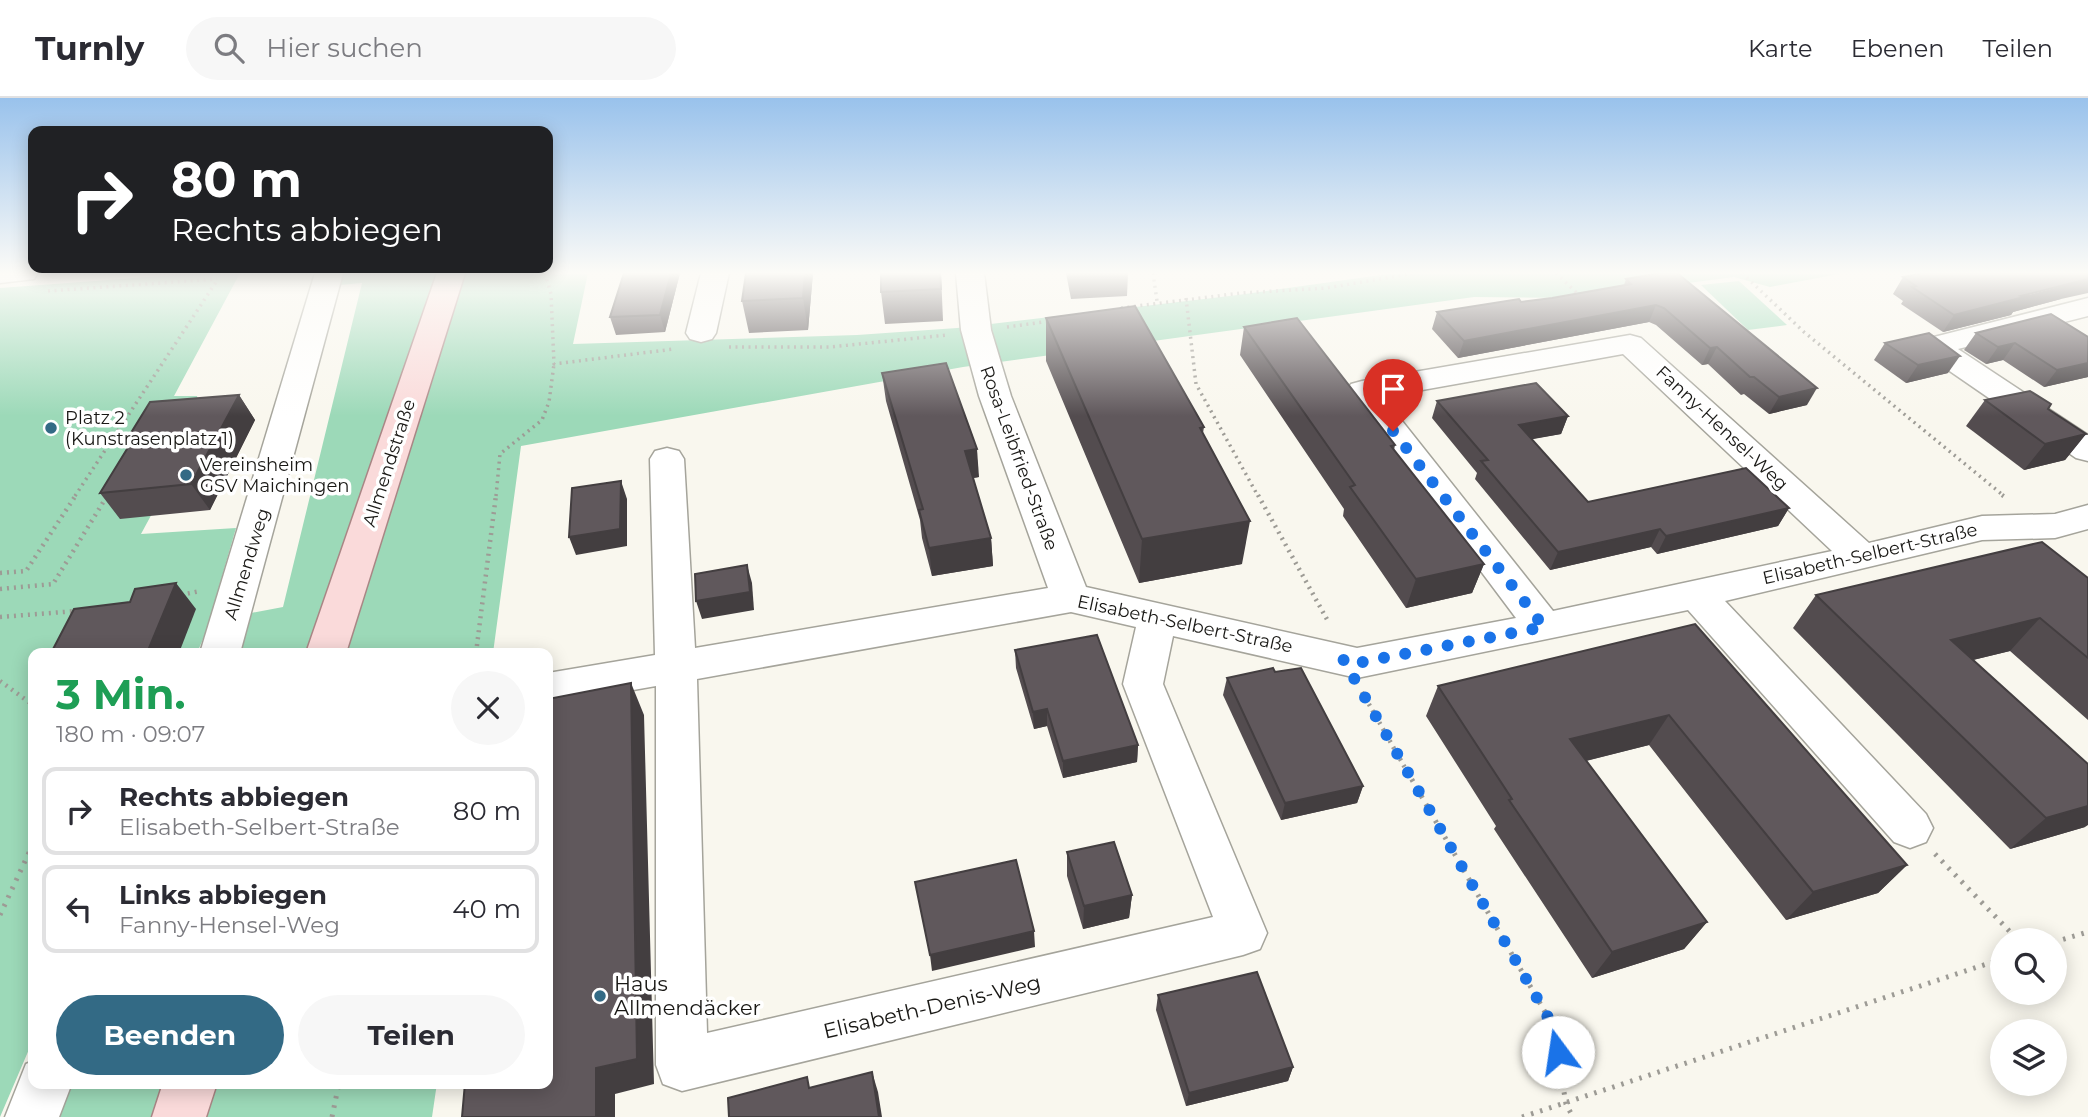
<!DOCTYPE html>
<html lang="de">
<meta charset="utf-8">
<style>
body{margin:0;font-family:Montserrat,sans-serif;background:#f7f7f7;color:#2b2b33;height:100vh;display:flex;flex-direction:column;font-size:26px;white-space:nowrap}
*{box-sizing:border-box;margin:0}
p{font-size:23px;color:#7c7c81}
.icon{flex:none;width:38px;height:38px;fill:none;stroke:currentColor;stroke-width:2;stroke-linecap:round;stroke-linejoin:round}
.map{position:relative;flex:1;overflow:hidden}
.details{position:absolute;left:28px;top:550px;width:525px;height:441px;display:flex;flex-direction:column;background:#fff;border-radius:14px;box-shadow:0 4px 18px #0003}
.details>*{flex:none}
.guide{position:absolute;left:28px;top:28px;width:525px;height:147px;border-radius:14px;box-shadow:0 4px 18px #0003;background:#202124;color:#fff;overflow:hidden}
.tools{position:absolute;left:1990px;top:830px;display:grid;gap:14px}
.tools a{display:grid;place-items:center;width:77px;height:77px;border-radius:50%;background:#fff;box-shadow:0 4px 18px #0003;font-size:35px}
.pin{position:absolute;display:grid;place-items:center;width:60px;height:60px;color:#fff;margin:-72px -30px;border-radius:50% 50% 50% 0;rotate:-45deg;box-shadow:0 0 7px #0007}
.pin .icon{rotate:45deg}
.me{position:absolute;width:77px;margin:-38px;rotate:346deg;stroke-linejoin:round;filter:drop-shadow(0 0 5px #0008)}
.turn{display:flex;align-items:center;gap:24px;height:147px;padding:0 28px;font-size:32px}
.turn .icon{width:91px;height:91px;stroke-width:2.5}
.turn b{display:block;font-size:49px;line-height:60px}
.round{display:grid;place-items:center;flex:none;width:74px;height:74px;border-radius:37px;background:#f7f7f7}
.headline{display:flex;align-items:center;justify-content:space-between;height:119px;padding:0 28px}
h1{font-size:42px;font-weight:700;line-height:52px;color:#1e9e55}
.primary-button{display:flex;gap:14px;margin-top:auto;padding:14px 28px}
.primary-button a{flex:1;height:80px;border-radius:42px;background:#336a85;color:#fff;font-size:28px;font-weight:700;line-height:80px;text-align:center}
.primary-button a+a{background:#f7f7f7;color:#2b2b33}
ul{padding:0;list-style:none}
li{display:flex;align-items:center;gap:21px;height:88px;margin:0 14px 10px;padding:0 14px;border:4px solid #e1e1e2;border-radius:14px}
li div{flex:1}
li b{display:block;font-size:26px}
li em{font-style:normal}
header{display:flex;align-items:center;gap:42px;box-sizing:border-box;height:98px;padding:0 35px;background:#fff;border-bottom:2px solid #e1e1e2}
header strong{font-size:33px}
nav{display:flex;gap:38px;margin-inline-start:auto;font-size:24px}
.search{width:490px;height:63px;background:#f7f7f7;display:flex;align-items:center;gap:18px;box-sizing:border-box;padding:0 24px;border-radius:38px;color:#7c7c81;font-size:26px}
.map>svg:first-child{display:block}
.green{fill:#9cd9b8}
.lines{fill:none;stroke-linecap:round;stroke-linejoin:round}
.minor-casing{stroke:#a5a49b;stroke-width:3}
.major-casing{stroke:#a98685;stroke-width:3}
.path-far2{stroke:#9d9b95;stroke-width:3.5;stroke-dasharray:2 4.5;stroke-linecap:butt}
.path-far1{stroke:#9d9b95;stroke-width:4.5;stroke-dasharray:2 5;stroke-linecap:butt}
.path{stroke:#9d9b95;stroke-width:5;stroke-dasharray:2.5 7;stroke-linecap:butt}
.minor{fill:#fff;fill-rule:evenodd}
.major{fill:#fadada;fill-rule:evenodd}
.wall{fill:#534c4f}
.shaded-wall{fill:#433e40}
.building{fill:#60585c;stroke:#433e40;stroke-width:2}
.route{stroke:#1a73e8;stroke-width:12;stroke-dasharray:0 21.6}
.poi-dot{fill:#336a85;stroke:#fff;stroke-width:2.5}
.labels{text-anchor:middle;stroke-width:7;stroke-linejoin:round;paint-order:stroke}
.poi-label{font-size:18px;fill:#191815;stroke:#fff;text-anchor:start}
.street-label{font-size:18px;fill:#191815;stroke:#fff}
.near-poi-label{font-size:21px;fill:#191815;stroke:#fff;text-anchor:start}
.near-street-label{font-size:21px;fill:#191815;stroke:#fff}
</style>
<header>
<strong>Turnly</strong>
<div class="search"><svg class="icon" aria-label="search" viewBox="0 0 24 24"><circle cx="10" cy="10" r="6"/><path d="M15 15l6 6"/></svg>Hier suchen</div>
<nav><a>Karte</a><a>Ebenen</a><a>Teilen</a></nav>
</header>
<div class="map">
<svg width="2088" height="1019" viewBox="0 0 2088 1019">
<rect width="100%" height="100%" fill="#f9f7ee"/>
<g class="green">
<polygon points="202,175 240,175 174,298 197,298 202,323 141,436 236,430 206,534 197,555 33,555 33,942 0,1019 0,190"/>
<polygon points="345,175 588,175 573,246 857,237 957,230 1238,197 1395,175 1844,175 1770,189 1734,179 1572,200 1474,199 963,269 521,348 493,555 236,555 246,516 283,509 362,185 339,187"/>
<polygon points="1739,183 1787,227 1748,232 1701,187"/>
<polygon points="67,985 437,985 432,1019 53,1019"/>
</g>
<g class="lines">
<defs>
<g id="minor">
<polygon points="0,175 38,175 34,181 0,185"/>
<polygon points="315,175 343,175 240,555 200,555"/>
<polygon points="701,175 729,175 716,235 712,241 701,244 690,241 686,235"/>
<path d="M956 175H984L991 232 1011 298 1086 489 1357 550 1516 520 1346 293 1351 286 1362 283 1630 237 1641 240 1869 445 1982 418 2055 416 2088 407V431L2055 440 1982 442 1725 503 1926 716 1933 730 1926 744 1910 750 1894 744 1688 512 1357 580 1173 538 1163 586 1267 835 1260 851 1243 857 682 993 663 986 656 967V588L548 607V575L655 557 650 361 655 353 667 350 679 353 684 361 695 550 1048 490 979 298 961 232ZM1623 256 1832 453 1553 513 1383 299ZM1071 514 1136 529 1123 586 1213 819 707 935 697 581Z"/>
<polygon points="2088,200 2088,218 1958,251 2088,337 2088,363 2076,360 1922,254 1918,248 1922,242"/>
<polygon points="33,963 33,985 72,985 59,1019 5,1019 26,966"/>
</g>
<g id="major">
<polygon points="437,175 465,175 346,555 306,555"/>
<polygon points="163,985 217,985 206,1019 152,1019"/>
</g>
</defs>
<use href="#minor" class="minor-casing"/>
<use href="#major" class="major-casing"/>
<g class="path-far2">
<polyline points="545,175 551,196 554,266 674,251"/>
<polyline points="1153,175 1157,203"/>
<polyline points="1556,175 1581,199"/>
<polyline points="1742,175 1804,234 2004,398"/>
<polyline points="48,193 217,181"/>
<polyline points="1186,200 1196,286 1258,398"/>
<polyline points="1121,210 1241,195 1326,190 1415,175"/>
<polyline points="1007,229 1051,223"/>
<polyline points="729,249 830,249 947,237"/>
<polyline points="115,339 134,337"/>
<polyline points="75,398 218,181"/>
<polyline points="496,398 500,356 542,322 549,304 554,266"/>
</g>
<g class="path-far1">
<polyline points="1258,397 1329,525"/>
<polyline points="2002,397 2005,399"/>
<polyline points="0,475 26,473 76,397"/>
<polyline points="0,491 53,486 107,398"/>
<polyline points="181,497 200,493"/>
<polyline points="0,519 76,513"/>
<polyline points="476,555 496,397"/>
<polyline points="0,583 33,607"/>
<polyline points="1362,594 1408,675"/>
</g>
<g class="path">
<polyline points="1407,673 1553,928 1566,1006 1573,1019"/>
<polyline points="1935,756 2018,842"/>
<polyline points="0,817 33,746"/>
<polyline points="2054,844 2088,834"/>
<polyline points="332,1019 339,985"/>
<polyline points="1522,1019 2002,861"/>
</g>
<use href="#minor" class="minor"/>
<use href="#major" class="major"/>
</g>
<g class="wall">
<polygon points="680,175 665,234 616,237 610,219"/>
<polygon points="746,175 813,175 808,232 749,235 742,203"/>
<polygon points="941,175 943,223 885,226 881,194"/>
<polygon points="1066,175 1128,175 1127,198 1071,201"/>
<polygon points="1903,179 2061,201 2013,214 2011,217 1943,234 1901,206 1903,203 1893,196"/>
<polygon points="1626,181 1807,307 1769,316 1744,296 1741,297 1708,266 1702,267 1656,227 1649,224 1458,260 1432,231 1437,214 1552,200 1624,187"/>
<polygon points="1046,220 1204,329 1203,335 1242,466 1139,485 1046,263"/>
<polygon points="1244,229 1395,347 1394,352 1484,466 1472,495 1406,510 1343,418 1344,411 1240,257"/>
<polygon points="1976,235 2088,239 2088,279 2044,289 2003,262 1986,266 1964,252"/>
<polygon points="1885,245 1948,275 1906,285 1874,262"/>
<polygon points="882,275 979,379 973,380 991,440 993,468 932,478 922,440 920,422 886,303"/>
<polygon points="239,297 255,322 210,412 120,421 100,395 132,342 129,338"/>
<polygon points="1985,302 2048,311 2086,336 2065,362 2024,372 1966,328"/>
<polygon points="1437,303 1568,318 1561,336 1531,341 1588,404 1789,410 1778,428 1657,456 1651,449 1550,472 1475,381 1477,375 1432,320"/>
<polygon points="2088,480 2088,622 2010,553 1973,562 2085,729 2010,751 1793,530 1816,497"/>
<polygon points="1695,526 1907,767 1878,795 1786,822 1649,647 1586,663 1707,824 1684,851 1592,880 1494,731 1496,728 1426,618 1438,588"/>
<polygon points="1015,552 1138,647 1137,664 1063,680 1047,628 1034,631 1016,570"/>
<polygon points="1227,580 1363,688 1357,705 1281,722 1223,597"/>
<polygon points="1067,754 1132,797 1129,820 1083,831 1067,778"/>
<polygon points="1158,897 1293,969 1288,983 1186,1008 1156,912"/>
</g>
<g class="shaded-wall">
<polygon points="671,175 680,175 665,234 660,217"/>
<polygon points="805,175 813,175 808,232 803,200"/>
<polygon points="2088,181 2088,195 2061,201 2013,214 2011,217 1943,234 1954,217"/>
<polygon points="1656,207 1649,224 1458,260 1464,243"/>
<polygon points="2015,245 2003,262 1986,266 1998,249"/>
<polygon points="1717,249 1708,266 1702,267 1710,250"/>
<polygon points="1960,258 1948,275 1906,285 1918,267"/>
<polygon points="2088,265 2088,279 2044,289 2057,272"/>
<polygon points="1817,290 1807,307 1769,316 1779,299"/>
<polygon points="239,297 255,322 210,412 191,386"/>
<polygon points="1568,318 1561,336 1512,345 1519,327"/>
<polygon points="2086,336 2065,362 2024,372 2045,346"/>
<polygon points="977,351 979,379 967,381 965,353"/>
<polygon points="621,383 627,401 627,448 576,457 569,439"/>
<polygon points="1789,410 1778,428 1657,456 1666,438"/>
<polygon points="1250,423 1242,466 1139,485 1142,441"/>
<polygon points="1660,431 1651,449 1550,472 1558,454"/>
<polygon points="991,440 993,468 932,478 929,450"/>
<polygon points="1484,466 1472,495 1406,510 1416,481"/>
<polygon points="747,467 752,485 754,512 702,521 696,503"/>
<polygon points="176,485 196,511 179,555 147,555"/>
<polygon points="2040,520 2010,553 1923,574 1951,542"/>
<polygon points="631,585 644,617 654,986 615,996 615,1019 596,1019 596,970"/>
<polygon points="1047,611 1047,628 1034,631 1033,614"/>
<polygon points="1669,617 1649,647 1553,671 1570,641"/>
<polygon points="1138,647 1137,664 1063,680 1063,663"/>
<polygon points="1363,688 1357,705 1281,722 1285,705"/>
<polygon points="2088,708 2088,727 2085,729 2010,751 2046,720"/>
<polygon points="1907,767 1878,795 1786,822 1813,794"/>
<polygon points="1132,797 1129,820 1083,831 1084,808"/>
<polygon points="1707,824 1684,851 1592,880 1612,854"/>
<polygon points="1034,833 1035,849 932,873 930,857"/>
<polygon points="1293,969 1288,983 1186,1008 1189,995"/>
<polygon points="872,974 878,994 882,1019 879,1019"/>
</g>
<g class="building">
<polygon points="624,175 671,175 660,217 610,219"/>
<polygon points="746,175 805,175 803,200 742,203"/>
<polygon points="881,175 940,175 941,191 881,194"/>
<polygon points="1660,175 1677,175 1817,290 1779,299 1754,279 1750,279 1717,249 1710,250 1664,210 1656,207 1464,243 1437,214 1519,201 1521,204 1552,200 1631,186 1626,181"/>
<polygon points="1923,175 2088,175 2088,181 2021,198 2024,199 1954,217 1912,189 1916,188 1903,179"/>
<polygon points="1135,208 1204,329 1200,330 1250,423 1142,441 1046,220"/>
<polygon points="2051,216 2088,239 2088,265 2057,272 2015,245 1998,249 1976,235"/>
<polygon points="1297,220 1395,347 1391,348 1484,466 1416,481 1350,389 1355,387 1244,229"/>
<polygon points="1929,235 1960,258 1918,267 1885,245"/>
<polygon points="946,265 977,351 965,353 991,440 929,450 919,412 923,411 882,275"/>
<polygon points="1536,285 1568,318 1519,327 1588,404 1746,370 1789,410 1666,438 1660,431 1558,454 1481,363 1488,362 1437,303"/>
<polygon points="2030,293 2051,306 2048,311 2086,336 2045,346 1985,302"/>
<polygon points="239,297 191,386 100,395 135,338 129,338 150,304"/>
<polygon points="621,383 620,431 569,439 572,390"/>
<polygon points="2042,444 2088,480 2088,560 2040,520 1951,542 2088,666 2088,708 2046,720 1816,497"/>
<polygon points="747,467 750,494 696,503 695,476"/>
<polygon points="176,485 147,555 51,555 74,511 130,504 135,491"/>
<polygon points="1695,526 1907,767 1813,794 1669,617 1570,641 1707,824 1612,854 1509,702 1512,701 1438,588"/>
<polygon points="1097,537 1138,647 1063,663 1047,611 1033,614 1015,552"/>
<polygon points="1273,570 1275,574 1301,570 1363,688 1285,705 1227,580"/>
<polygon points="631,585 637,961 596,970 596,1019 462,1019 465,985 548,985 548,601"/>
<polygon points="1114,744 1132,797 1084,808 1067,754"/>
<polygon points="1016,762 1034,833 930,857 915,784"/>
<polygon points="1257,874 1293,969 1189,995 1158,897"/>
<polygon points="872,974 879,1019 729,1019 728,1000 807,979 809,990"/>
</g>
<linearGradient id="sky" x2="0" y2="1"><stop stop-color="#99c2ec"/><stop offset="0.55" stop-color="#fcfbf7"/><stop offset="1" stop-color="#fcfbf7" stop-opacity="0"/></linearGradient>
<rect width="2088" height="318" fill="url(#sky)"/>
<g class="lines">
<polyline class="route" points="1393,333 1544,529 1357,565 1343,561 1553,928 1558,954"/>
</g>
<g class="poi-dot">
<circle cx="51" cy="330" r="7"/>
<circle cx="186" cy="377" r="7"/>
<circle cx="600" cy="898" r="7"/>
</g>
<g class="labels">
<g class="poi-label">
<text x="65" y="326">Platz 2<tspan x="65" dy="21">(Kunstrasenplatz 1)</tspan></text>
<text x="200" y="373">Vereinsheim<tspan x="200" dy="21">GSV Maichingen</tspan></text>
</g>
<g class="street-label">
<text transform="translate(1722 330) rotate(43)" y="6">Fanny-Hensel-Weg</text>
<text transform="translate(1019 360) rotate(70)" y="6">Rosa-Leibfried-Straße</text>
<text transform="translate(389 365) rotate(-72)" y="6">Allmendstraße</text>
<text transform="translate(1870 456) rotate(-13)" y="6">Elisabeth-Selbert-Straße</text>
<text transform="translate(247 466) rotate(-73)" y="6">Allmendweg</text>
<text transform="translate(1185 526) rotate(12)" y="6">Elisabeth-Selbert-Straße</text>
</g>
<g class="near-poi-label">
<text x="614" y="893">Haus<tspan x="614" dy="24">Allmendäcker</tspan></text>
</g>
<g class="near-street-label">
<text transform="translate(932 909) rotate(-13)" y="7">Elisabeth-Denis-Weg</text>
</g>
</g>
</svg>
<div class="tools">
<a><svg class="icon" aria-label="search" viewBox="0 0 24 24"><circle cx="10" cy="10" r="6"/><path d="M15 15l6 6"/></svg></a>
<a><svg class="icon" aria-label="layers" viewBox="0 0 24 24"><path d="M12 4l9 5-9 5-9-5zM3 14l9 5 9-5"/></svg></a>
</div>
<div class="pin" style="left:1393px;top:333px;background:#d93025"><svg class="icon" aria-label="arrive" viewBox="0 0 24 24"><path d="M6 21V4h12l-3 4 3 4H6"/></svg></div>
<svg class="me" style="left:1558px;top:954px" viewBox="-20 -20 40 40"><circle r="19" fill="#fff"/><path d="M0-13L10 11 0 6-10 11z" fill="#1a73e8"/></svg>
<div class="guide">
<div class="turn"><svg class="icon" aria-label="right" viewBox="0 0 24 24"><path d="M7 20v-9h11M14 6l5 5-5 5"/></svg><div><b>80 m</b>Rechts abbiegen</div></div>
</div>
<section class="details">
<div class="headline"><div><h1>3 Min.</h1><p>180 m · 09:07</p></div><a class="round"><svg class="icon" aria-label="close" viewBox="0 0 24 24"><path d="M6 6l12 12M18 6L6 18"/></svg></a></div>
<ul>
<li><svg class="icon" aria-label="right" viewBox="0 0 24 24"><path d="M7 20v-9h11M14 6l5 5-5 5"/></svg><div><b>Rechts abbiegen</b><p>Elisabeth-Selbert-Straße</p></div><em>80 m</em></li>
<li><svg class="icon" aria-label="left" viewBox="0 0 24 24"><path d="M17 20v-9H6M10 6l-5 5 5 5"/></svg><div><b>Links abbiegen</b><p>Fanny-Hensel-Weg</p></div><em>40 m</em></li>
</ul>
<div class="primary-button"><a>Beenden</a><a>Teilen</a></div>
</section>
</div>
